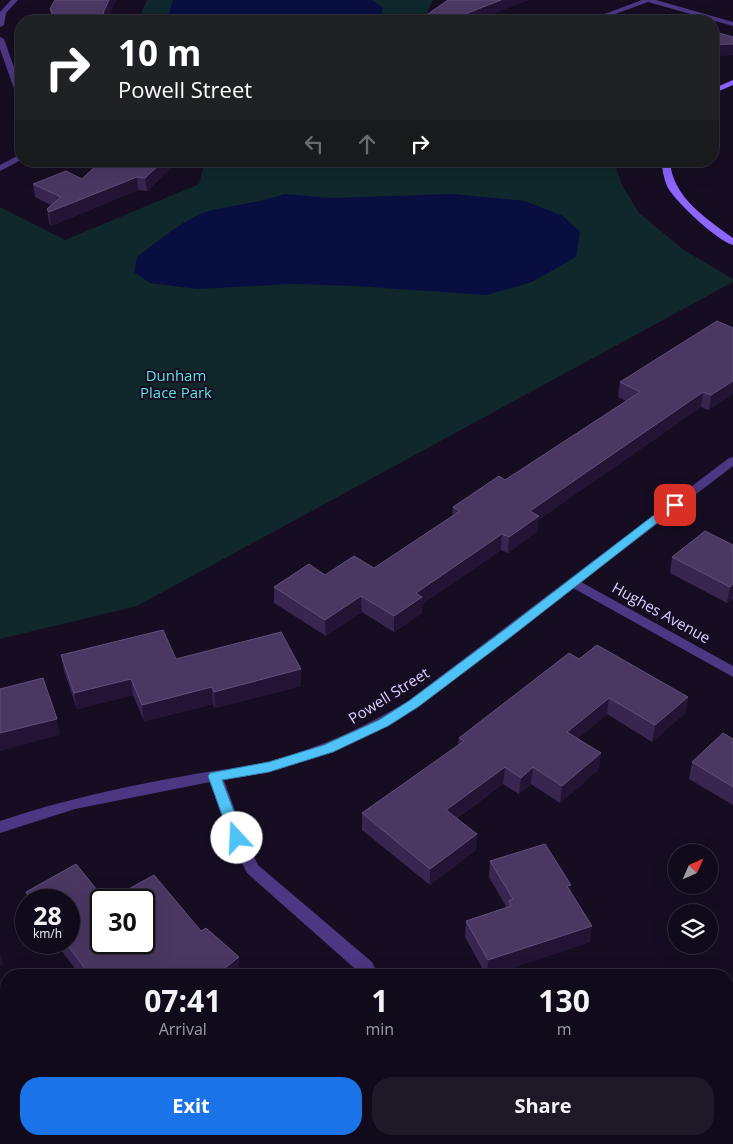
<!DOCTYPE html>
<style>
body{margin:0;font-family:"Open Sans",sans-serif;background:#1e1827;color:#f1f3f6;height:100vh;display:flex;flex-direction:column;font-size:19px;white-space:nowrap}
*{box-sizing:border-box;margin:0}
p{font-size:16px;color:#9c9aa2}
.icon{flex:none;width:28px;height:28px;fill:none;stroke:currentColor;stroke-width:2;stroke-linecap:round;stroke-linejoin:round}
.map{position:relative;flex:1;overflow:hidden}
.panel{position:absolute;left:0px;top:969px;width:734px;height:176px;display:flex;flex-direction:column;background:#100a1a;border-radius:20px 20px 0 0;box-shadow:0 5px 20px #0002,0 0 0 1px #302b39}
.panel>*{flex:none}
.guide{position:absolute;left:15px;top:15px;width:704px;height:152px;border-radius:20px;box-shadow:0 5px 20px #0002,0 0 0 1px #302b39;background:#202124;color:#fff;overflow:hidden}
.needle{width:32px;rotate:45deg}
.tools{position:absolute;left:668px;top:844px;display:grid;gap:10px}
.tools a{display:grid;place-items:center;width:50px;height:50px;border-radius:50%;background:#100a1a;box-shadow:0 5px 20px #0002,0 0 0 1px #302b39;font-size:25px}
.speed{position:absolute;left:15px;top:889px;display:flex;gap:10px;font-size:25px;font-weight:700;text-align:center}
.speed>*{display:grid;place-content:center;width:65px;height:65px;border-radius:50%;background:#100a1a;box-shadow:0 5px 20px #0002,0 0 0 1px #302b39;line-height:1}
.speed small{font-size:12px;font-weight:400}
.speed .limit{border:2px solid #111;border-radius:8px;background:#fff;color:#111}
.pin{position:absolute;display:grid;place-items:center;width:42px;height:42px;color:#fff;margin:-21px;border-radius:10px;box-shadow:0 2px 8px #0006}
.me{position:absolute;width:55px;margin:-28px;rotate:340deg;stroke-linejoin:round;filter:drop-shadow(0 0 4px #0008)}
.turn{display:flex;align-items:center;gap:18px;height:105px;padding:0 20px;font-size:22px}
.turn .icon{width:65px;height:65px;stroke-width:2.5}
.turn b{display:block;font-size:35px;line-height:42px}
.lanes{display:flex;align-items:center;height:48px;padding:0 20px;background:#0003;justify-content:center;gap:25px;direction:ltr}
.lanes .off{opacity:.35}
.eta{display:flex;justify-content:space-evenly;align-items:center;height:85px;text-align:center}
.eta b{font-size:30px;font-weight:700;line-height:35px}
.cta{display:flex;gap:10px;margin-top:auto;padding:10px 20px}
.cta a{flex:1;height:58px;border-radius:20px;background:#1a73e8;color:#fff;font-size:20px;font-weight:700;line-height:58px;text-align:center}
.cta a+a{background:#1e1827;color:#f1f3f6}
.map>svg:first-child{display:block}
.green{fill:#10272c}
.water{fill:#080f40}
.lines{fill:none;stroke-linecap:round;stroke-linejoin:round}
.street{fill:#4b3782;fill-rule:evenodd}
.secondary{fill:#8d65ff;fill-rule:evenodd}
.wall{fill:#382650}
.shaded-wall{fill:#231436}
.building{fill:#4a3863;stroke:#614f7b}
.route{fill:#4fc3f7;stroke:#337fa1}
.labels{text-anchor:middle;stroke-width:4;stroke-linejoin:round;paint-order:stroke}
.park-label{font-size:15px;fill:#57e2df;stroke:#160d22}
.street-label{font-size:15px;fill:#dfceff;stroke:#160d22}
</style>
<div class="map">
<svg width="733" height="1144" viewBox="0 0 733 1144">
<rect width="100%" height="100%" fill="#160d22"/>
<g class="green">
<polygon points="147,0 433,0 423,21 138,21"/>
<polygon points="205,161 614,161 622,185 639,213 684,250 733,279 733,282 137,606 0,639 0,207 65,240 199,184"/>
</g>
<g class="water">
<polygon points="173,0 372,0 383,8 379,21 167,21"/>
<path d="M284 194 333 198 452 194 525 201 563 216 580 232 576 257 532 282 487 295 355 286 293 284 197 289 150 283 134 272 137 257C154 244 188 216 209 211 234 205 259 203 284 194Z"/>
</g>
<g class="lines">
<g class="street">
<polygon points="11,0 18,0 6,13 4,25 0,27 0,12"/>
<polygon points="642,0 656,0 733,22 733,26 648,2 596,21 586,21"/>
<polygon points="0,37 4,39 21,87 21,99 17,97 0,49"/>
<polygon points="21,154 21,160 0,171 0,165"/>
<path d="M733 457V466L581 582 733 666V677L573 588 418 707 384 727 314 758 263 773 224 780 245 838 258 865 372 962 378 975H362L247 873 229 838 210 782 75 809 0 833V821C64 799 129 786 195 774 220 770 245 767 270 761 319 748 365 727 408 701L729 458Z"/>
<polygon points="264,1139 286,1139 284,1144 262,1144"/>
</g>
<g class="secondary">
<polygon points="733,80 733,85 712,94 712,89"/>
<path d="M662 161H670C672 197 707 219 733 238V245C716 240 677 203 668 188 664 179 662 171 662 161Z"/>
</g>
</g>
<g class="wall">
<polygon points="116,0 107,18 109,21 51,21 50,9"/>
<polygon points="101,161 178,161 147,191 138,190 51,226 49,222 47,209 51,205 35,197 33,184 82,179"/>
<polygon points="733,328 709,410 701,407 538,520 537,531 508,553 501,550 422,604 422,613 394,632 362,612 326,636 274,603 274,587 325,575 374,568 452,516 453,507 505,480 626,401 618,397 620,382"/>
<polygon points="733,545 733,599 732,599 727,603 670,573 672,557"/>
<polygon points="61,655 176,659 301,686 215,708 213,704 144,721 133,695 77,709 64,671"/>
<polygon points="579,659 688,697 685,713 652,742 607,714 577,739 601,753 598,770 560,803 531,784 519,794 503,784 457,818 477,834 476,850 430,885 362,830 362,813 458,746 459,738"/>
<polygon points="733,739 733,805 689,779 692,762"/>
<polygon points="490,861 570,891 590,942 491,975 486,975 465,937 466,921 507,908 489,877"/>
<polygon points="26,892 101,900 201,931 240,974 239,975 80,975 55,942 69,942 69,900 28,900"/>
</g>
<g class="shaded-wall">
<polygon points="109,0 116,0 106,21 103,13"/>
<polygon points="501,0 529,0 476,21 447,21"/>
<polygon points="733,44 733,55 712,57 712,45"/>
<polygon points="163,161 178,161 147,191 145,178"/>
<polygon points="137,177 138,190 51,226 49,212"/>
<polygon points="733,381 733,394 709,410 711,395"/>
<polygon points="703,392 701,407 538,520 537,531 508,553 509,537 530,511"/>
<polygon points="502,534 501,550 422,604 422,613 394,632 394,616 416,593"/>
<polygon points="733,584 733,592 732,599 727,603 730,587"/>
<polygon points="361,596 362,612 326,636 325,620"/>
<polygon points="301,669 301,686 215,708 214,692"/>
<polygon points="131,679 133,695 77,709 74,693"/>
<polygon points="212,687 213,704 144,721 142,705"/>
<polygon points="688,697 685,713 652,742 655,725"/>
<polygon points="609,698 607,714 565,749 567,732"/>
<polygon points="57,719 60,735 0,751 0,733"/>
<polygon points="601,753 598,770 560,803 562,786"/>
<polygon points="505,767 503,784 445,826 446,810"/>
<polygon points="533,767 531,784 519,794 521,778"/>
<polygon points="477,834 476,850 430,885 430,869"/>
<polygon points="571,885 569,901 567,886"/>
<polygon points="592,926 590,942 491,975 487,975 488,960"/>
<polygon points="0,952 3,964 0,966"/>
<polygon points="239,957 240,974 239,975 216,975"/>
<polygon points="88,1139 110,1139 104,1144 81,1144"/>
</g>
<g class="building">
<polygon points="55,0 109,0 103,13 109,21 57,21 50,9"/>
<polygon points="448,0 501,0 447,21 418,21"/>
<polygon points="673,19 681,21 669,21"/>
<polygon points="712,31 733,37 733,44 712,45"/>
<polygon points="101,161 163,161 145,178 137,177 49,212 47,209 61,197 33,184 66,171 82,179"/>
<polygon points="717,321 733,328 733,381 711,395 703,392 530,511 539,516 509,537 502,534 416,593 422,597 394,616 361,596 325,620 274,587 309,564 325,575 354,556 374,568 460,511 453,507 499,476 505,480 640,392 620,382"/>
<polygon points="705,531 733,545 733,584 730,587 672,557"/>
<polygon points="163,630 176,659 281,632 301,669 214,692 212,687 142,705 131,679 74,693 61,655"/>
<polygon points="597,645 688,697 655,725 609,698 567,732 601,753 562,786 533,767 521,778 505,767 446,810 477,834 430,869 362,813 464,741 459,738 569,653 579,659"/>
<polygon points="43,678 57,719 0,733 0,689"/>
<polygon points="723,733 733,739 733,787 692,762"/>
<polygon points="545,844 571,885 567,886 592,926 488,960 466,921 511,906 509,901 513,899 490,861"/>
<polygon points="76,864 105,900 101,900 101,942 144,942 144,900 109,900 154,875 201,931 206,928 239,957 216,975 91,975 86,970 65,942 69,942 69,900 32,900 26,892"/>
<polygon points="6,1061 6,1139 88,1139 81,1144 0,1144 0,1066"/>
<polygon points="414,1139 495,1139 502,1144 408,1144"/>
</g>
<polygon class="route" points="671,502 675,502 680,505 512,636 418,707 388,726 333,752 269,772 222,780 244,838 242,842 232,842 208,776 210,773 269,762 324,745 379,720 409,701 504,630"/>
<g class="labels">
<g class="park-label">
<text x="176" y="381">Dunham<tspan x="176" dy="17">Place Park</tspan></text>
</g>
<g class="street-label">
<text transform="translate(661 613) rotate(29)" y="5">Hughes Avenue</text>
<text transform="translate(389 696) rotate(-32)" y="5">Powell Street</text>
</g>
</g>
</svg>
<div class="tools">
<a><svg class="needle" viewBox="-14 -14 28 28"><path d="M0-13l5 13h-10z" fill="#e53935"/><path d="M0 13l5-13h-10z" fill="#9c9aa2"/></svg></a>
<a><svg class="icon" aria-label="layers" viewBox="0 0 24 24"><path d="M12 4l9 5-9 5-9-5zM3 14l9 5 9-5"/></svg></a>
</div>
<div class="speed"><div>28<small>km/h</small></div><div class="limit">30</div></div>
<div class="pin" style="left:675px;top:505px;background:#d93025"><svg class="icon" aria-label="arrive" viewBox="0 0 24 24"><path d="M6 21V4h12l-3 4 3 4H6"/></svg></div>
<svg class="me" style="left:237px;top:838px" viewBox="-20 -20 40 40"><circle r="19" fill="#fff"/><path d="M0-13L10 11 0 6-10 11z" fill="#4fc3f7"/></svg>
<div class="guide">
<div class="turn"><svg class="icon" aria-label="right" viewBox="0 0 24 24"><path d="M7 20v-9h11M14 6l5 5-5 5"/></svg><div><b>10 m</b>Powell Street</div></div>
<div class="lanes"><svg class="icon off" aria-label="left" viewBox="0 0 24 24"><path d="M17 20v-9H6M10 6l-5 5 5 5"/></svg><svg class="icon off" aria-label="ahead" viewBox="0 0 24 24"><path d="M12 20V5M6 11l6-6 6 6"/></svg><svg class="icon" aria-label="right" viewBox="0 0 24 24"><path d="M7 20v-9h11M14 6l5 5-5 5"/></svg></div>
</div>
<section class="panel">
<div class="eta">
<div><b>07:41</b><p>Arrival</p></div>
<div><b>1</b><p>min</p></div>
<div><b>130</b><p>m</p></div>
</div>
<div class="cta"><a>Exit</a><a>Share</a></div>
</section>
</div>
